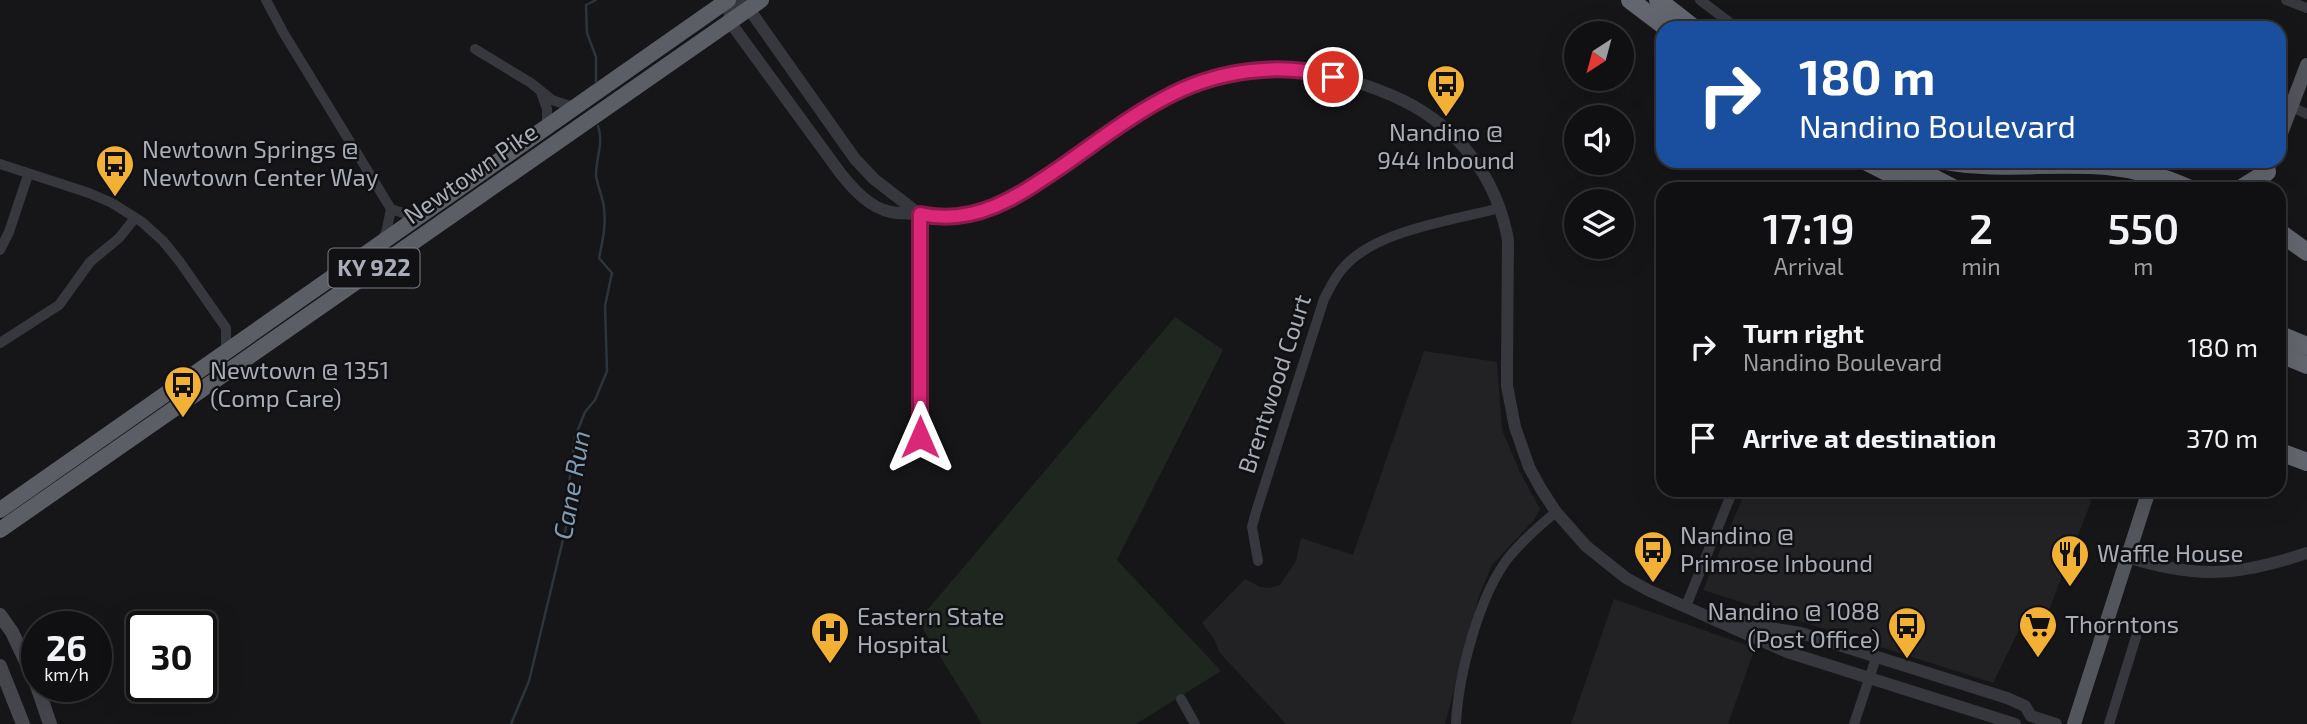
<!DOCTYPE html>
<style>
body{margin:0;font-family:"Exo 2",sans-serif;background:#19191b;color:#f1f3f6;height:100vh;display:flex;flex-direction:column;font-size:26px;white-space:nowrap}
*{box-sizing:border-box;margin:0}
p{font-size:23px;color:#9c9d9f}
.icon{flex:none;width:38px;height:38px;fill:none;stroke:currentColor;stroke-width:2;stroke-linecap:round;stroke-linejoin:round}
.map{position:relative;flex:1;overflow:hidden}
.panel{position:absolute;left:1656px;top:182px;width:630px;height:315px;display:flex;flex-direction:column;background:#101012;border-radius:21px;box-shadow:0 7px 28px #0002,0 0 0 2px #303032}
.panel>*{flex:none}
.top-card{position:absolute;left:1656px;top:21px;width:630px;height:147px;border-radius:21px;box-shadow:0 7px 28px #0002,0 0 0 2px #303032;background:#1a4fa0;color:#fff;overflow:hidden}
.needle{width:46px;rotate:216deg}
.buttons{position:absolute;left:1564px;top:21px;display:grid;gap:14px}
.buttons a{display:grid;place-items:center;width:70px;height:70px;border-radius:50%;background:#101012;box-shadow:0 7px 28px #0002,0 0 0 2px #303032;font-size:35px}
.speed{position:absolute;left:21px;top:611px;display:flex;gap:14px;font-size:35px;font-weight:700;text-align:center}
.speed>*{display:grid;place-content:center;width:91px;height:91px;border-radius:50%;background:#101012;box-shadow:0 7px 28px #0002,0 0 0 2px #303032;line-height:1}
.speed small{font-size:18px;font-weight:400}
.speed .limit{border:4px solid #111;border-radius:10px;background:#fff;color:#111}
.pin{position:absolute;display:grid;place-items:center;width:60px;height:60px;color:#fff;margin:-30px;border:4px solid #fff;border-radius:50%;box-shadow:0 2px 7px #0007}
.me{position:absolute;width:77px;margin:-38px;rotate:0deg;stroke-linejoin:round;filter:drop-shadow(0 0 5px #0008)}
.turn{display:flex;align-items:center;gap:24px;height:147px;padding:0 28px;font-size:32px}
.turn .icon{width:91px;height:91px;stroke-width:2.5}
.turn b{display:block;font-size:49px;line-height:60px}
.eta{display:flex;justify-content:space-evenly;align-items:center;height:119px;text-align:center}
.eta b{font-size:42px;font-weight:600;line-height:49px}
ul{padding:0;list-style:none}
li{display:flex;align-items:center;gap:21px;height:91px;padding:0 28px}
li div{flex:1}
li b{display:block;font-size:26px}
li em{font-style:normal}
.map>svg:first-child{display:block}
.built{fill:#222225}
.green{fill:#1e261f}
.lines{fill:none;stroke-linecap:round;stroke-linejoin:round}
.stream{stroke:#2c353c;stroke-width:2.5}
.minor{stroke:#37383d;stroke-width:10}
.tertiary{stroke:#37383d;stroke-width:12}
.secondary{stroke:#45474d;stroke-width:14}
.primary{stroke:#53555c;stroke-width:14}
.trunk{stroke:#5b5e65;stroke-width:16}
.motorway{stroke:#63666e;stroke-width:18}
.route-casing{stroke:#8e194d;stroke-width:18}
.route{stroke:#db2777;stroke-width:12}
.labels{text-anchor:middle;stroke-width:5;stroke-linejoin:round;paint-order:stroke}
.shield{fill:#111113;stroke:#7b7e86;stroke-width:2}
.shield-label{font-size:23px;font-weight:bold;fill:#a8adb8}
.poi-label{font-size:24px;fill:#a8adb8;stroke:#111113;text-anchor:start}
.street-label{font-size:24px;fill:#a8adb8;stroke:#111113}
.water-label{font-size:26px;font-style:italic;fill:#7f9bb3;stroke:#111113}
</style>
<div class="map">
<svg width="2307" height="724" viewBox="0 0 2307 724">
<rect width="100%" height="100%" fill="#161618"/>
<g class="built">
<polygon points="1424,351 1497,362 1502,430 1520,472 1540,509 1534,520 1492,565 1479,596 1445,724 1286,724 1220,653 1214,639 1202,623 1245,579 1260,587 1270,588 1280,585 1296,561 1301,538 1353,555"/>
<polygon points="1746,490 2085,490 2091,502 2042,628 2022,624 1993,683 1703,590"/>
<polygon points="1614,599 1755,648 1728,724 1571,724"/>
</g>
<polygon class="green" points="1175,317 1223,350 1117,560 1221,671 1136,724 982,724 918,621"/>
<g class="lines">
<g class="stream">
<polyline points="596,0 586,5 587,33 596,57 596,81"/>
<path d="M511 724 529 681 567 523 568 491 575 437 585 412 595 400 607 371 605 306 612 273 599 258C603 240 607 220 603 202 601 193 597 184 596 175 596 157 604 143 598 126"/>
</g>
<g class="minor">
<polyline points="266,0 283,32 391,209 386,233 382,239"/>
<polyline points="1700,0 1737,28"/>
<polyline points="2286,0 2307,8"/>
<polyline points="475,49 531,83 552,100 570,106 578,104"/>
<polyline points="541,92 547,109 547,128"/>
<polyline points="2278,101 2307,114"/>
<polyline points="0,164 89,193 112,203 142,222 163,241 180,262 226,328 226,352"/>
<polyline points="391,209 409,215 421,213"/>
<polyline points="920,214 920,437"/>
<polyline points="0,250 9,232 28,175"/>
<polyline points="0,343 59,305 90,262 119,238 135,218"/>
<path d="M1258 561 1252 527 1256 512 1324 299C1330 288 1335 276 1344 267 1376 230 1454 220 1500 208"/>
<polyline points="1686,606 1733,490"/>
<polyline points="1181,699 1195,724"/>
<path d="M1456 724C1458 676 1479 595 1509 557 1523 540 1539 526 1556 512"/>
<polyline points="1854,724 1876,658"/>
<polyline points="2109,724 2136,637"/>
</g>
<g class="tertiary">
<path d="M729 0 730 22 841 174C854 190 870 208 891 212 901 214 912 213 922 215 1026 231 1101 117 1193 85 1263 60 1338 69 1404 101 1460 129 1497 179 1508 240L1507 366V386L1515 427 1529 467 1541 489 1556 512 1586 546 1626 578 1650 591 1787 652 2015 724"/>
<polyline points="732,0 749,9 855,159 874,179 919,214"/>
<path d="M2127 557C2197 579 2237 576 2307 553"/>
<polyline points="1727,617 1764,627 1801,633 2007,698 2025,706 2031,716 2056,724"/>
</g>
<g class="secondary">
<polyline points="0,615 12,632 37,685"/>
<polyline points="0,666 23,724"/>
<polyline points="37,686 50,724"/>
</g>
<g class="primary">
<polyline points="2278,141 2307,65"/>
<polyline points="2260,189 2271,161"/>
<polyline points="2074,724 2149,490"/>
</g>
<g class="trunk">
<polyline points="0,510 728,0"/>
<polyline points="0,530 761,0"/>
</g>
<g class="motorway">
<polyline points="1630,0 1667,28"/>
<polyline points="1658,0 1694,28"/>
<polyline points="1865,161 1920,189"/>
<polyline points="1901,161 1955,189"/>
<path d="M1945 161C1998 171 2053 161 2107 166 2136 169 2164 177 2190 189"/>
<polyline points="2240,189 2267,172"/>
<polyline points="2278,231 2307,252"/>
<polyline points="2278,334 2307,346"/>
<polyline points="2278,353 2307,365"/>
<polyline points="2278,451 2307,462"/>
</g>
</g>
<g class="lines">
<defs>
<path id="route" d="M920 437V214C975 226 1017 197 1061 167 1094 144 1127 118 1163 99 1213 71 1278 61 1333 77"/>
</defs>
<use href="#route" class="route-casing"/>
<use href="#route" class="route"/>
</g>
<defs>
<symbol id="bus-pin" viewBox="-11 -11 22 30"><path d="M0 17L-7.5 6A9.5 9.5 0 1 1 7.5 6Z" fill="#f2b134" stroke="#111113"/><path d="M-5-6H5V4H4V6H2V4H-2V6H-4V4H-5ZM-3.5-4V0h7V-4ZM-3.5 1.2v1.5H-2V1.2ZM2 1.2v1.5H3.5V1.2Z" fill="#111"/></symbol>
<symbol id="restaurant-pin" viewBox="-11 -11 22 30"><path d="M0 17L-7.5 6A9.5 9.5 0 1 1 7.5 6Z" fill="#f2b134" stroke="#111113"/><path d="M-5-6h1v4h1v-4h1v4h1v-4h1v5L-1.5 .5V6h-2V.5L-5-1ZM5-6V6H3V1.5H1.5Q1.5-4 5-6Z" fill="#111"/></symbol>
<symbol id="supermarket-pin" viewBox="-11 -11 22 30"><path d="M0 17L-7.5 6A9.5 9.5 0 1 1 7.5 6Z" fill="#f2b134" stroke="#111113"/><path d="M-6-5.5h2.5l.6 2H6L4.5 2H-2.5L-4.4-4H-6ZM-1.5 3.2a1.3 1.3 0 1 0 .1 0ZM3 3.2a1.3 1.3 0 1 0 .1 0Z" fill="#111"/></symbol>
<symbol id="hospital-pin" viewBox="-11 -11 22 30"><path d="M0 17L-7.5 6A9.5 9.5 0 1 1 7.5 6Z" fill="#f2b134" stroke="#111113"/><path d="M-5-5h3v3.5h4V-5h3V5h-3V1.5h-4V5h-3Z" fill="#111"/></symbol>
</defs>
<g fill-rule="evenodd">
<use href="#bus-pin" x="1424" y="62" width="44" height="60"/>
<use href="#bus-pin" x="93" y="142" width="44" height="60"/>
<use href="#bus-pin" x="161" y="363" width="44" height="60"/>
<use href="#bus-pin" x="1631" y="528" width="44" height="60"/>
<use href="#restaurant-pin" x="2048" y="532" width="44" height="60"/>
<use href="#supermarket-pin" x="2016" y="603" width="44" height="60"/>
<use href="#bus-pin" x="1885" y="604" width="44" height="60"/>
<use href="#hospital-pin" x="808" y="609" width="44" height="60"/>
</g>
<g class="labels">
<rect class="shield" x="328.5" y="248.5" width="91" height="39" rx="5"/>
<g class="shield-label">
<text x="374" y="276">KY 922</text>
</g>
<g class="poi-label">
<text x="1446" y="141" text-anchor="middle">Nandino @<tspan x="1446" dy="28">944 Inbound</tspan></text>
<text x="142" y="158">Newtown Springs @<tspan x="142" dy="28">Newtown Center Way</tspan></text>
<text x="210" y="379">Newtown @ 1351<tspan x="210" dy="28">(Comp Care)</tspan></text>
<text x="1680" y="544">Nandino @<tspan x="1680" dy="28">Primrose Inbound</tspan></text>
<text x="2097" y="562">Waffle House</text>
<text x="1880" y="620" text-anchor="end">Nandino @ 1088<tspan x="1880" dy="28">(Post Office)</tspan></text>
<text x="857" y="625">Eastern State<tspan x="857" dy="28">Hospital</tspan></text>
<text x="2065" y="633">Thorntons</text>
</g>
<g class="street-label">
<text transform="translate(471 174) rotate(-35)" y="8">Newtown Pike</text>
<text transform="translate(1275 384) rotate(-72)" y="8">Brentwood Court</text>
</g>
<g class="water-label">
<text transform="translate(572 485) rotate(-80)" y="9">Cane Run</text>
</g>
</g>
</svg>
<div class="buttons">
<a><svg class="needle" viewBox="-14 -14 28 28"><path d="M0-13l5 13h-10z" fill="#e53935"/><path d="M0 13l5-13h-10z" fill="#9c9d9f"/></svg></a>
<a><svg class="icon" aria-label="sound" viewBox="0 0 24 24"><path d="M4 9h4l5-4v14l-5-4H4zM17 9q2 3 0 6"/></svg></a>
<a><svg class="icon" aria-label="layers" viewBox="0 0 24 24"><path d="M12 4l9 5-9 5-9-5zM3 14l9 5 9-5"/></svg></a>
</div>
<div class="speed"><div>26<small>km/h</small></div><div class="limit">30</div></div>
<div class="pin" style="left:1333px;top:77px;background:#d93025"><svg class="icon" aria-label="arrive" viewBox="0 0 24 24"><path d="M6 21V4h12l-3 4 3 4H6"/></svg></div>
<svg class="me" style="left:920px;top:437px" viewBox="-20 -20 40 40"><path d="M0-17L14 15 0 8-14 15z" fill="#db2777" stroke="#fff" stroke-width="4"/></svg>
<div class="top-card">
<div class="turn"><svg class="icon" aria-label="right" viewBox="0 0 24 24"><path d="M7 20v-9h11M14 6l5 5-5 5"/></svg><div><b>180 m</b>Nandino Boulevard</div></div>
</div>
<section class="panel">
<div class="eta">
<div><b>17:19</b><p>Arrival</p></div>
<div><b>2</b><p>min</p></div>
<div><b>550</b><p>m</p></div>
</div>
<ul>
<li><svg class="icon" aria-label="right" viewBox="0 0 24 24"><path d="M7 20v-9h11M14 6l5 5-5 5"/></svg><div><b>Turn right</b><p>Nandino Boulevard</p></div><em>180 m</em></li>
<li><svg class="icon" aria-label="arrive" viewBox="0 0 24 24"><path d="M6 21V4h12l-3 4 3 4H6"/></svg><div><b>Arrive at destination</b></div><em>370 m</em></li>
</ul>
</section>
</div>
